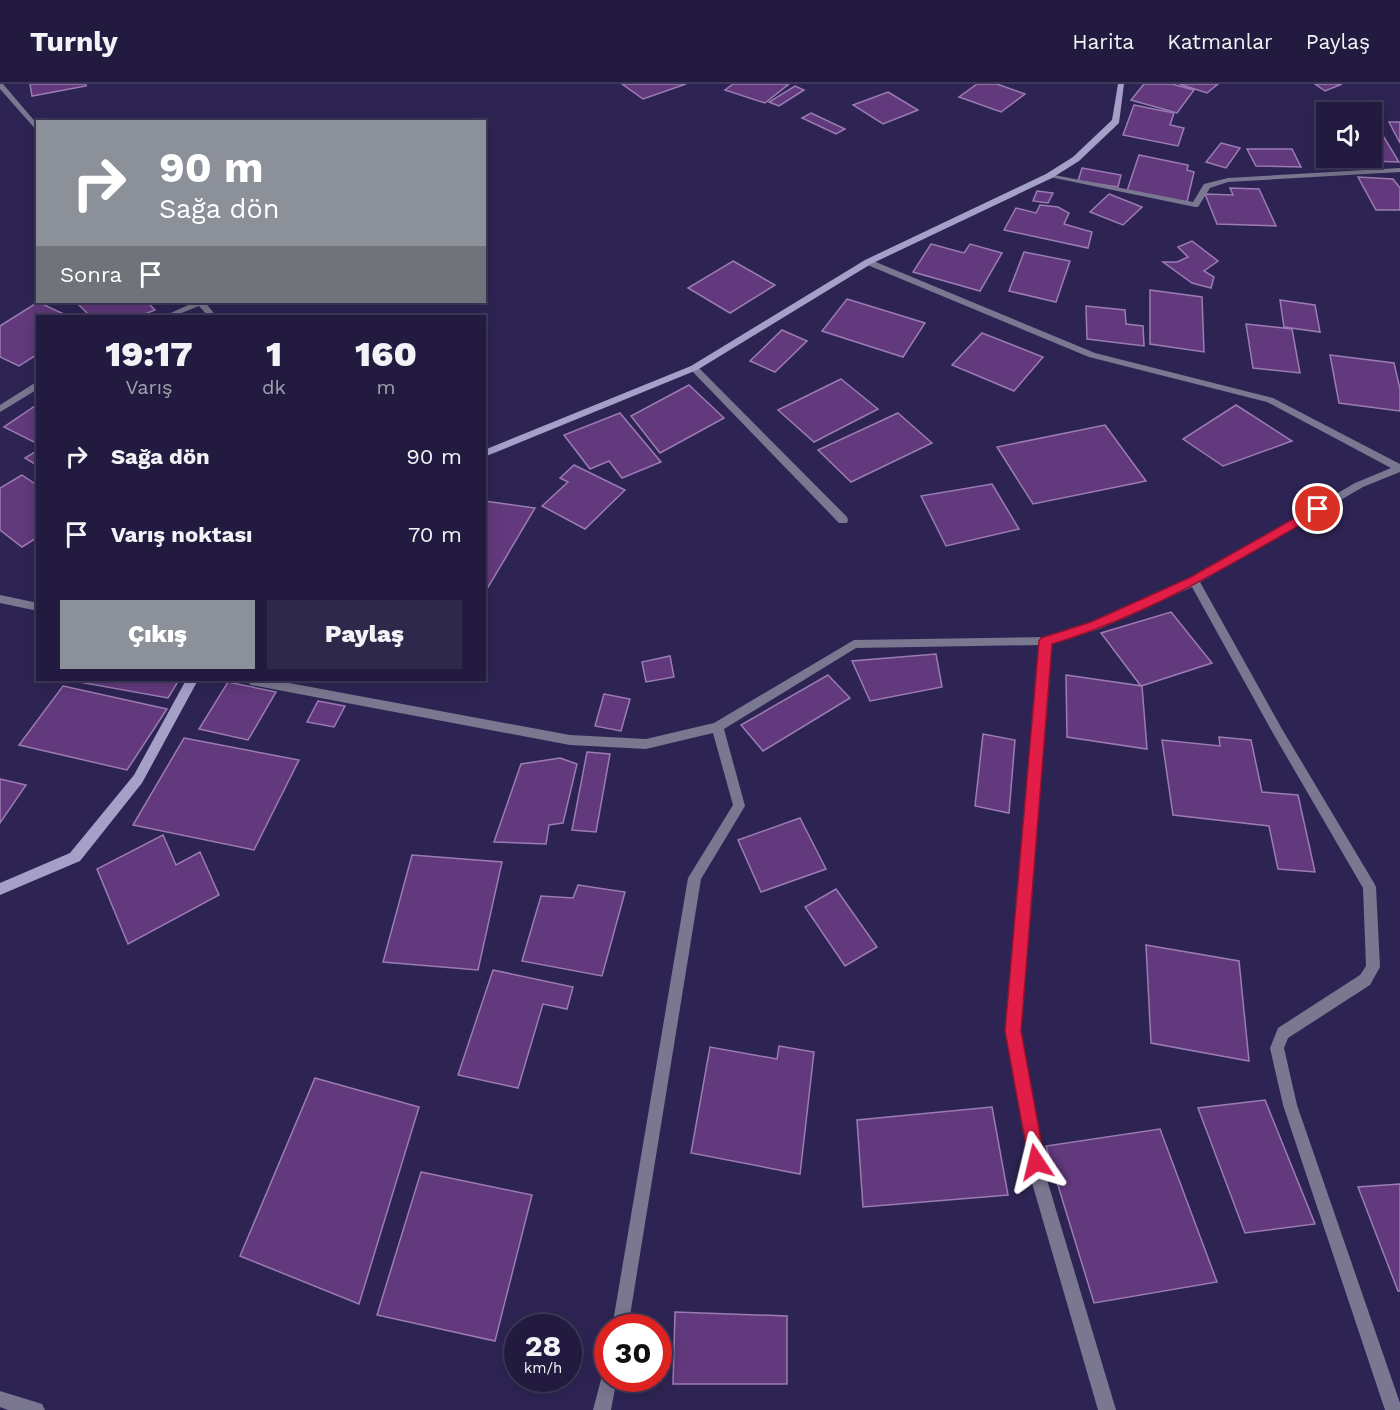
<!DOCTYPE html>
<html lang="tr">
<meta charset="utf-8">
<style>
body{margin:0;font-family:"Work Sans",sans-serif;background:#2e284a;color:#f1f3f6;height:100vh;display:flex;flex-direction:column;font-size:22px;white-space:nowrap}
*{box-sizing:border-box;margin:0}
p{font-size:20px;color:#a2a1b0}
.icon{flex:none;width:33px;height:33px;fill:none;stroke:currentColor;stroke-width:2;stroke-linecap:round;stroke-linejoin:round}
.map{position:relative;flex:1;overflow:hidden}
.drawer{position:absolute;left:36px;top:231px;width:450px;height:366px;display:flex;flex-direction:column;background:#221b3f;border-radius:0px;box-shadow:0 3px 15px #0003,0 0 0 2px #3f3959}
.drawer>*{flex:none}
.guide{position:absolute;left:36px;top:36px;width:450px;height:183px;border-radius:0px;box-shadow:0 3px 15px #0003,0 0 0 2px #3f3959;background:#8c9099;color:#fff;overflow:hidden}
.tools{position:absolute;left:1316px;top:18px;display:grid;gap:12px}
.tools a{display:grid;place-items:center;width:66px;height:66px;border-radius:0px;background:#221b3f;box-shadow:0 3px 15px #0003,0 0 0 2px #3f3959;font-size:30px}
.speed{position:absolute;left:504px;top:1230px;display:flex;gap:12px;font-size:30px;font-weight:700;text-align:center}
.speed>*{display:grid;place-content:center;width:78px;height:78px;border-radius:50%;background:#221b3f;box-shadow:0 3px 15px #0003,0 0 0 2px #3f3959;line-height:1}
.speed small{font-size:15px;font-weight:400}
.speed .limit{border:9px solid #d22;background:#fff;color:#111}
.pin{position:absolute;display:grid;place-items:center;width:51px;height:51px;color:#fff;margin:-26px;border:3px solid #fff;border-radius:50%;box-shadow:0 2px 6px #0007}
.me{position:absolute;width:66px;margin:-33px;rotate:350deg;stroke-linejoin:round;filter:drop-shadow(0 0 4px #0008)}
.turn{display:flex;align-items:center;gap:21px;height:126px;padding:0 24px;font-size:27px}
.turn .icon{width:78px;height:78px;stroke-width:2.5}
.turn b{display:block;font-size:42px;line-height:51px}
.then{display:flex;align-items:center;height:57px;padding:0 24px;background:#0003;gap:12px;font-size:22px}
.eta{display:flex;justify-content:space-evenly;align-items:center;height:102px;text-align:center}
.eta b{font-size:36px;font-weight:800;line-height:42px}
.primary-button{display:flex;gap:12px;margin-top:auto;padding:12px 24px}
.primary-button a{flex:1;height:69px;border-radius:0px;background:#8c9099;color:#fff;font-size:24px;font-weight:800;line-height:69px;text-align:center}
.primary-button a+a{background:#2e284a;color:#f1f3f6}
ul{padding:0;list-style:none}
li{display:flex;align-items:center;gap:18px;height:78px;padding:0 24px}
li div{flex:1}
li b{display:block;font-size:22px}
li em{font-style:normal}
header{display:flex;align-items:center;gap:36px;box-sizing:border-box;height:84px;padding:0 30px;background:#221b3f;border-bottom:2px solid #3f3959}
header strong{font-size:28px}
nav{display:flex;gap:33px;margin-inline-start:auto;font-size:21px}
.map>svg:first-child{display:block}
.building{fill:#62397d;stroke:#9b7cb2;stroke-width:1.5}
.lines{fill:none;stroke-linecap:round;stroke-linejoin:round}
.street{fill:#7a7790;fill-rule:evenodd}
.secondary{fill:#a5a0c8;fill-rule:evenodd}
.route{fill:#e11d48;stroke:#92132f;stroke-width:1.5}
</style>
<header>
<strong>Turnly</strong>
<nav><a>Harita</a><a>Katmanlar</a><a>Paylaş</a></nav>
</header>
<div class="map">
<svg width="1400" height="1326" viewBox="0 0 1400 1326">
<rect width="100%" height="100%" fill="#2e2454"/>
<g class="building">
<polygon points="30,0 86,0 86,2 32,12"/>
<polygon points="622,0 686,0 643,15"/>
<polygon points="733,0 789,0 765,19 725,6"/>
<polygon points="977,0 997,0 1025,10 1001,28 959,13"/>
<polygon points="1144,0 1172,0 1194,6 1177,29 1131,16"/>
<polygon points="1179,0 1218,0 1207,9"/>
<polygon points="1315,0 1342,0 1325,7"/>
<polygon points="795,2 804,6 779,22 769,18"/>
<polygon points="888,8 918,26 883,40 853,21"/>
<polygon points="1134,21 1174,29 1170,41 1184,44 1178,62 1123,51"/>
<polygon points="811,29 845,45 836,50 802,34"/>
<polygon points="1389,38 1400,38 1400,59"/>
<polygon points="1371,45 1379,45 1399,78 1340,76 1339,74 1371,74"/>
<polygon points="1221,59 1240,64 1226,84 1206,78"/>
<polygon points="1247,65 1292,65 1301,83 1256,82"/>
<polygon points="1139,71 1188,81 1187,86 1194,88 1187,118 1127,107"/>
<polygon points="1082,84 1121,91 1118,103 1078,97"/>
<polygon points="1358,93 1393,95 1400,104 1400,126 1376,126"/>
<polygon points="1230,104 1259,105 1276,142 1217,140 1205,110 1233,111"/>
<polygon points="1037,107 1053,109 1048,119 1033,117"/>
<polygon points="1109,110 1142,123 1123,141 1090,128"/>
<polygon points="1040,121 1058,123 1069,129 1064,140 1092,148 1088,164 1004,146 1016,124 1036,129"/>
<polygon points="1192,157 1218,177 1204,187 1214,193 1211,204 1192,199 1163,178 1177,178 1188,173 1178,163"/>
<polygon points="931,160 964,169 970,160 1002,169 980,207 913,188"/>
<polygon points="1024,168 1070,177 1056,218 1009,207"/>
<polygon points="733,177 775,201 730,229 688,204"/>
<polygon points="1150,206 1202,213 1204,268 1150,260"/>
<polygon points="847,215 925,239 903,273 822,247"/>
<polygon points="1280,216 1315,221 1320,248 1284,243"/>
<polygon points="38,218 68,232 38,232 38,270 19,282 0,273 0,242"/>
<polygon points="76,218 147,218 155,226 140,232 90,232"/>
<polygon points="1086,222 1125,226 1126,240 1143,242 1144,262 1087,255"/>
<polygon points="1246,240 1292,245 1300,289 1253,284"/>
<polygon points="782,246 807,257 775,288 750,277"/>
<polygon points="982,249 1043,273 1014,307 952,281"/>
<polygon points="1330,271 1394,279 1400,305 1400,327 1339,319"/>
<polygon points="841,295 878,325 814,358 778,326"/>
<polygon points="689,301 724,334 660,369 631,332"/>
<polygon points="38,320 38,360 4,343"/>
<polygon points="1236,321 1292,357 1223,382 1183,355"/>
<polygon points="620,329 661,378 622,394 609,377 590,385 564,351"/>
<polygon points="898,329 932,359 851,398 818,366"/>
<polygon points="1105,341 1146,397 1033,420 997,363"/>
<polygon points="38,366 38,382 25,374"/>
<polygon points="574,381 625,406 585,445 542,422 568,398 560,394"/>
<polygon points="22,391 38,402 38,453 22,463 0,446 0,404"/>
<polygon points="992,400 1019,445 946,462 921,412"/>
<polygon points="484,417 535,424 484,510"/>
<polygon points="1171,528 1212,579 1141,602 1101,549"/>
<polygon points="936,570 942,603 870,617 852,577"/>
<polygon points="670,572 674,593 646,598 642,578"/>
<polygon points="828,591 850,614 763,667 741,641"/>
<polygon points="1066,591 1142,602 1147,665 1067,653"/>
<polygon points="80,596 179,596 168,614 79,598"/>
<polygon points="228,598 276,608 248,656 199,645"/>
<polygon points="63,602 167,625 127,686 19,661"/>
<polygon points="604,610 630,615 621,647 595,642"/>
<polygon points="318,617 345,622 334,643 307,638"/>
<polygon points="983,650 1015,656 1009,729 975,722"/>
<polygon points="1219,653 1251,656 1262,708 1298,711 1315,788 1278,785 1269,742 1173,731 1162,656 1220,662"/>
<polygon points="184,654 299,676 254,766 133,741"/>
<polygon points="587,668 610,670 596,748 572,746"/>
<polygon points="560,674 577,680 563,739 549,741 546,760 494,758 521,680"/>
<polygon points="0,695 26,701 0,739"/>
<polygon points="800,734 826,785 761,808 738,756"/>
<polygon points="163,751 176,781 200,768 219,811 128,860 97,785"/>
<polygon points="412,771 502,778 478,886 383,878"/>
<polygon points="578,801 625,808 602,892 522,877 541,812 573,814"/>
<polygon points="836,805 877,863 845,882 805,823"/>
<polygon points="1146,861 1239,877 1249,977 1151,959"/>
<polygon points="493,886 573,903 567,925 543,920 518,1004 458,991"/>
<polygon points="779,962 814,968 800,1090 691,1069 710,963 777,975"/>
<polygon points="315,994 419,1023 359,1220 240,1172"/>
<polygon points="1265,1016 1315,1140 1245,1149 1198,1024"/>
<polygon points="992,1023 1008,1111 863,1123 857,1036"/>
<polygon points="1160,1045 1217,1198 1094,1219 1046,1062"/>
<polygon points="421,1088 532,1111 495,1257 377,1231"/>
<polygon points="1400,1100 1400,1207 1398,1207 1358,1103"/>
<polygon points="675,1228 787,1232 787,1300 673,1300"/>
</g>
<g class="lines">
<g class="street">
<polygon points="0,0 3,0 38,41 38,48 0,5"/>
<polygon points="1400,84 1400,88 1228,98 1210,104 1198,123 1195,123 1045,92 1049,90 1193,118 1204,100 1228,94"/>
<polygon points="865,176 871,176 1095,269 1273,314 1400,380 1400,388 1363,403 1200,498 1282,645 1374,799 1376,803 1380,883 1370,901 1288,954 1284,964 1297,1021 1400,1319 1400,1326 1385,1326 1283,1021 1270,964 1278,944 1360,891 1366,882 1363,804 1274,651 1192,503 1099,545 1051,560 1020,947 1048,1099 1116,1326 1098,1326 1032,1099 1006,947 1040,561 856,564 724,645 745,722 701,795 628,1244 612,1244 688,794 733,721 713,649 646,665 570,661 251,601 245,596 273,596 570,651 646,655 714,639 854,556 1046,553 1092,539 1190,494 1355,399 1391,384 1267,318 1089,273 865,180"/>
<polygon points="195,218 205,218 216,232 208,232 199,222 174,232 164,232"/>
<polygon points="694,281 697,282 847,433 848,436 847,439 839,439 691,286 689,284"/>
<polygon points="38,297 38,305 0,328 0,321"/>
<polygon points="0,511 38,519 38,527 0,519"/>
<polygon points="608,1286 608,1294 617,1294 611,1326 593,1326 603,1288"/>
<polygon points="0,1307 42,1320 45,1326 8,1326 0,1323"/>
</g>
<g class="secondary">
<polygon points="1118,0 1124,0 1119,39 1079,77 1052,94 871,180 697,286 484,373 484,366 691,282 865,176 1046,90 1073,73 1112,36"/>
<polygon points="186,596 198,596 142,699 80,777 0,811 0,799 70,769 134,691"/>
</g>
</g>
<path class="route" d="M1318 421 1322 422V428C1234 479 1149 531 1052 560L1021 947 1045 1078 1042 1084 1036 1086 1030 1084 1005 947 1039 557 1041 554 1091 538 1189 494Z"/>
</svg>
<div class="tools">
<a><svg class="icon" aria-label="sound" viewBox="0 0 24 24"><path d="M4 9h4l5-4v14l-5-4H4zM17 9q2 3 0 6"/></svg></a>
</div>
<div class="speed"><div>28<small>km/h</small></div><div class="limit">30</div></div>
<div class="pin" style="left:1318px;top:425px;background:#d93025"><svg class="icon" aria-label="arrive" viewBox="0 0 24 24"><path d="M6 21V4h12l-3 4 3 4H6"/></svg></div>
<svg class="me" style="left:1036px;top:1078px" viewBox="-20 -20 40 40"><path d="M0-17L14 15 0 8-14 15z" fill="#e11d48" stroke="#fff" stroke-width="4"/></svg>
<div class="guide">
<div class="turn"><svg class="icon" aria-label="right" viewBox="0 0 24 24"><path d="M7 20v-9h11M14 6l5 5-5 5"/></svg><div><b>90 m</b>Sağa dön</div></div>
<div class="then">Sonra<svg class="icon" aria-label="arrive" viewBox="0 0 24 24"><path d="M6 21V4h12l-3 4 3 4H6"/></svg></div>
</div>
<section class="drawer">
<div class="eta">
<div><b>19:17</b><p>Varış</p></div>
<div><b>1</b><p>dk</p></div>
<div><b>160</b><p>m</p></div>
</div>
<ul>
<li><svg class="icon" aria-label="right" viewBox="0 0 24 24"><path d="M7 20v-9h11M14 6l5 5-5 5"/></svg><div><b>Sağa dön</b></div><em>90 m</em></li>
<li><svg class="icon" aria-label="arrive" viewBox="0 0 24 24"><path d="M6 21V4h12l-3 4 3 4H6"/></svg><div><b>Varış noktası</b></div><em>70 m</em></li>
</ul>
<div class="primary-button"><a>Çıkış</a><a>Paylaş</a></div>
</section>
</div>
